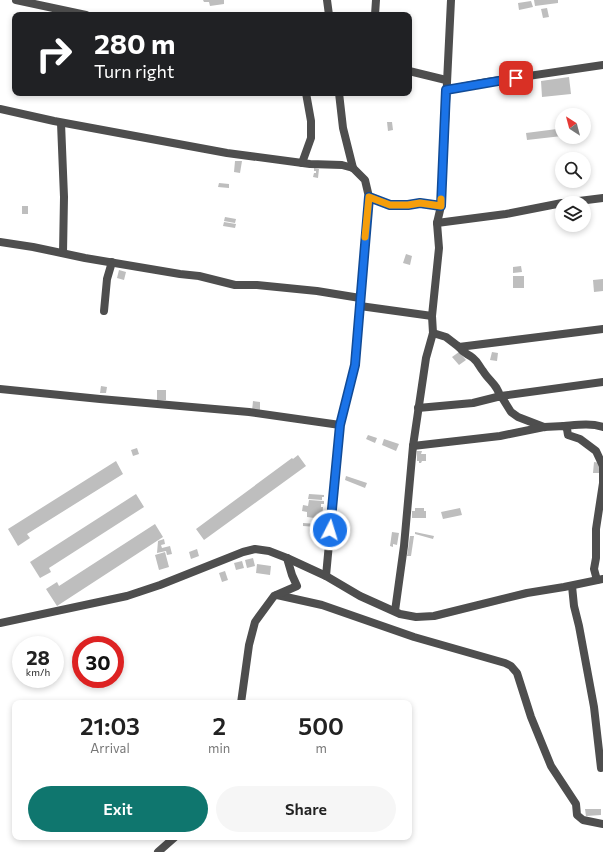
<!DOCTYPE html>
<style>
body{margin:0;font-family:Commissioner,sans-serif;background:#f6f6f6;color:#222;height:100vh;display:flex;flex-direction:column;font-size:15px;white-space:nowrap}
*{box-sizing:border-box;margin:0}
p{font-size:13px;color:#767676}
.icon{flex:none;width:22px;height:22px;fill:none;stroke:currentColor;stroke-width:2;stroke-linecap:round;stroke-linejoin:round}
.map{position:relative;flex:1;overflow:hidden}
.details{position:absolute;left:12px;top:700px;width:400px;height:140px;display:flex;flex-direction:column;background:#fff;border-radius:8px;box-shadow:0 2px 6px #0003}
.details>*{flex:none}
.hud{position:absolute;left:12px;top:12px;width:400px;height:84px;border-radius:8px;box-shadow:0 2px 6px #0003;background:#202124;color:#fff;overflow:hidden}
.needle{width:26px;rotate:324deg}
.fabs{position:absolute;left:555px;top:108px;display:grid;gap:8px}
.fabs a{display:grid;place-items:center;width:36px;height:36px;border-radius:50%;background:#fff;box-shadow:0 2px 6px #0003;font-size:20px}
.speed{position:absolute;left:12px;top:636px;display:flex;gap:8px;font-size:20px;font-weight:700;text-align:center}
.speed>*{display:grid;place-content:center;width:52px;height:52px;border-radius:50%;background:#fff;box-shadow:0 2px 6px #0003;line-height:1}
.speed small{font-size:10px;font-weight:400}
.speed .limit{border:6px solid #d22;background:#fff;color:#111}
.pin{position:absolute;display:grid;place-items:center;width:34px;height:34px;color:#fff;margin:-17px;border-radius:8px;box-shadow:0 2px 6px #0006}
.me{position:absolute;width:44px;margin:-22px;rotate:5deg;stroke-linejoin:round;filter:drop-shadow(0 0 3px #0008)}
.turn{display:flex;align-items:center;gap:14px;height:84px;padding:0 16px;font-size:18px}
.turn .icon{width:52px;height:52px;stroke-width:2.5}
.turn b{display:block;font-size:28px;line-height:34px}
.eta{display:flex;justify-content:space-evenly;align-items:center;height:68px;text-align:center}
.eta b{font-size:24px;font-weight:600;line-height:28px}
.primary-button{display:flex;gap:8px;margin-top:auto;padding:8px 16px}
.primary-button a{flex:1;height:46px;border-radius:24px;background:#0f766e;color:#fff;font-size:16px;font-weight:600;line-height:46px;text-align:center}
.primary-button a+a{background:#f6f6f6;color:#222}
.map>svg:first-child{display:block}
.building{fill:#bebebe}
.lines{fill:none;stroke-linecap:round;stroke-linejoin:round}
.street{stroke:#4e4e4e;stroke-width:8}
.route-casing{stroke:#114b97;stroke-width:10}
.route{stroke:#1a73e8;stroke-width:7}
.slow{stroke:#f59e0b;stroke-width:7}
</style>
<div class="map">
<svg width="603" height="852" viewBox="0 0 603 852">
<rect width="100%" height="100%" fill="#fff"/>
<g class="building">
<polygon points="203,0 224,0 224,4 210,6 209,2 204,2"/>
<polygon points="534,0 558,0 558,3 535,6"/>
<polygon points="531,1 533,7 519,10 518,3"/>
<polygon points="547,8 549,17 543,18 541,9"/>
<polygon points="569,77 571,94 542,97 541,81"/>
<polygon points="556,121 562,121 562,136 527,140 526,133 557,129"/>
<polygon points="387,122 392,122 393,130 388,131"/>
<polygon points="235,161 242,161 240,173 234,172"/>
<polygon points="314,168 319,169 318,178 313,177 314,173 316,173 316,171 314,171"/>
<polygon points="219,183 229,184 229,188 218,187"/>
<rect x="22" y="206" width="6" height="8"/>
<polygon points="225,217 236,219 235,223 224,221"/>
<polygon points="224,222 236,224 235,228 223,226"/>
<polygon points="406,254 412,256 410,265 403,263"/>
<polygon points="521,266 522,272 513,273 513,267"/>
<polygon points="119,270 126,272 124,280 117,278"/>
<rect x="513" y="276" width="11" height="12"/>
<polygon points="603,279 603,291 594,292 593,280"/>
<polygon points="459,352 466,360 459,365 452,357"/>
<polygon points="492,352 498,353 497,361 490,360"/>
<polygon points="101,386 107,387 106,393 100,393"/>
<rect x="157" y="390" width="9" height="10"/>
<polygon points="253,401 260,402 260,412 252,411"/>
<polygon points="368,435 377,438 375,443 366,439"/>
<polygon points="384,439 399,444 396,451 382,445"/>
<polygon points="137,448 139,454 133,456 131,450"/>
<polygon points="417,451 422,451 421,454 426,454 426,461 422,461 421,463 419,463 419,461 417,461"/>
<polygon points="298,455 306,466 204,540 196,529 292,458 293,459"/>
<polygon points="116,461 123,474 27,534 30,538 18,546 8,529"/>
<polygon points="594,462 601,463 600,473 593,473"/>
<polygon points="346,476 367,483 365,488 345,480"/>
<polygon points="136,494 144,507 49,568 51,572 40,578 30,562"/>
<polygon points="309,494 324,495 324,497 322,497 322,500 308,499"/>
<polygon points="309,500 324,501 324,504 321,504 321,507 323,507 322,519 307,517 307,512 302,511 303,505 308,506"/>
<polygon points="415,508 424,508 424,511 426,511 426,518 412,518 412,511 415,511"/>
<polygon points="460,508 462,515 443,519 441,512"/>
<polygon points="303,523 317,524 317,527 303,526"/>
<polygon points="155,524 163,537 57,606 46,589 57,582 59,586"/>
<polygon points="392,532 399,533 397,545 393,544 393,547 390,546"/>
<polygon points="415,532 434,536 433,539 415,534"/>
<polygon points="410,536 414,536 411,556 407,556"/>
<polygon points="164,539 165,544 161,545 162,548 170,546 172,554 167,555 166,551 157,553 158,541"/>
<polygon points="197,549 199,556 191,559 189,552"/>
<polygon points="165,552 169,567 159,570 155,555"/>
<polygon points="253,558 255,566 247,568 245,560"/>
<polygon points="242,561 244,568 236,570 234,563"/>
<polygon points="257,564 271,566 270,575 256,573"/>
<polygon points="225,571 228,580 222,582 219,573"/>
<polygon points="585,809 601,809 601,815 586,816"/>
</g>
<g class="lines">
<g class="street">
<polyline points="16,0 86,15"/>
<polyline points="327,0 329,15"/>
<polyline points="375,15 376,0"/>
<polyline points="409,71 446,80"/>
<polyline points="446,90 487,82 603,65"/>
<polyline points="339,93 343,128 353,168"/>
<polyline points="0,109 54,121 227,153 310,164 342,165 353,168 365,180 369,197 355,365 340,425 326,576"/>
<polyline points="61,123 64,197 63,253"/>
<polyline points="302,163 311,138 311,121 306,93"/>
<polyline points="369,197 390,205 408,205 420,203 441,206"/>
<polyline points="563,203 603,198"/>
<polyline points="437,223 506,214 562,203"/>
<polyline points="0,242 33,247 85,258 180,274 199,276 235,285 257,285 317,291 360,298"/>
<polyline points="360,306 432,316"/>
<polyline points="104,311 107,279 112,262"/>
<polyline points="433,333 446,337 459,347 603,329"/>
<path d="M459 347C465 355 467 353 473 358 478 362 479 366 483 371 489 381 498 385 500 397"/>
<polyline points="0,389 100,399 249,412 340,425"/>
<polyline points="501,396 511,412 518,417 544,427"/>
<polyline points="418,408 473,403 501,396 603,382"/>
<path d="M564 426C577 425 590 423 603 427"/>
<polyline points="413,446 500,436 544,427 564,426 567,429 568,435 580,439 596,451 603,466 603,483 596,529 596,558 594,569 597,580"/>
<polyline points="572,586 574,606 579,626 594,707 601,768"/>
<polyline points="277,595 322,605 414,637 505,663 511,666 517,673 531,717 551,766 576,804 577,815 583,820 603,824"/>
<polyline points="395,611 404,546 413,446 426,358 433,333 432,316 439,248 437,223 441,206 451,0"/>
<polyline points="0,623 127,596 160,585 243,552 255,549 269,551 287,558 326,576 360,596 400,614 416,617 434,616 527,593 564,587 603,579"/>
<polyline points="241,703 249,645 255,622 274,596 297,586 292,575 287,558"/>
<polyline points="158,852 175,837"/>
</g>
</g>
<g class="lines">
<defs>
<polyline id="route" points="330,530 340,425 355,365 369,197 390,205 408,205 420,203 441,206 446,90 516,78"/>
</defs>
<use href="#route" class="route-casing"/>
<use href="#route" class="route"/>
<polyline class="slow" points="365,237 369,197 390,205 408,205 420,203 441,206 441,199"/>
</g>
</svg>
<div class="fabs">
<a><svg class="needle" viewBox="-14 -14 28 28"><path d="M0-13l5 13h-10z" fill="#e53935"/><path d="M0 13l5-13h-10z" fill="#767676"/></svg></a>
<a><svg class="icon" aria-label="search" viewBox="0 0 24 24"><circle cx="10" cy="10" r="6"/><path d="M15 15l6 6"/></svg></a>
<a><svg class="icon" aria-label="layers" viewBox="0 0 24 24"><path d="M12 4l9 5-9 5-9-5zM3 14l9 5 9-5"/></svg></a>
</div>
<div class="speed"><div>28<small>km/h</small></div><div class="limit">30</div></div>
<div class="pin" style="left:516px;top:78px;background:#d93025"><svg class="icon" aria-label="arrive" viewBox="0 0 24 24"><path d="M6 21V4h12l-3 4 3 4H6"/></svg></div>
<svg class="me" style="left:330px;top:530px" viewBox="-20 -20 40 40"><circle r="17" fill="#1a73e8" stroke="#fff" stroke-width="3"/><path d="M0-11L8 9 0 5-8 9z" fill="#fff"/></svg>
<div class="hud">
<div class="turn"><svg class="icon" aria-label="right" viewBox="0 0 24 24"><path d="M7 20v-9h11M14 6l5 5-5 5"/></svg><div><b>280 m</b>Turn right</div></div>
</div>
<section class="details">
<div class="eta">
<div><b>21:03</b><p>Arrival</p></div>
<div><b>2</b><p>min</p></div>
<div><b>500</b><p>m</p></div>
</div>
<div class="primary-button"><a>Exit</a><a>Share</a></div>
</section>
</div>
